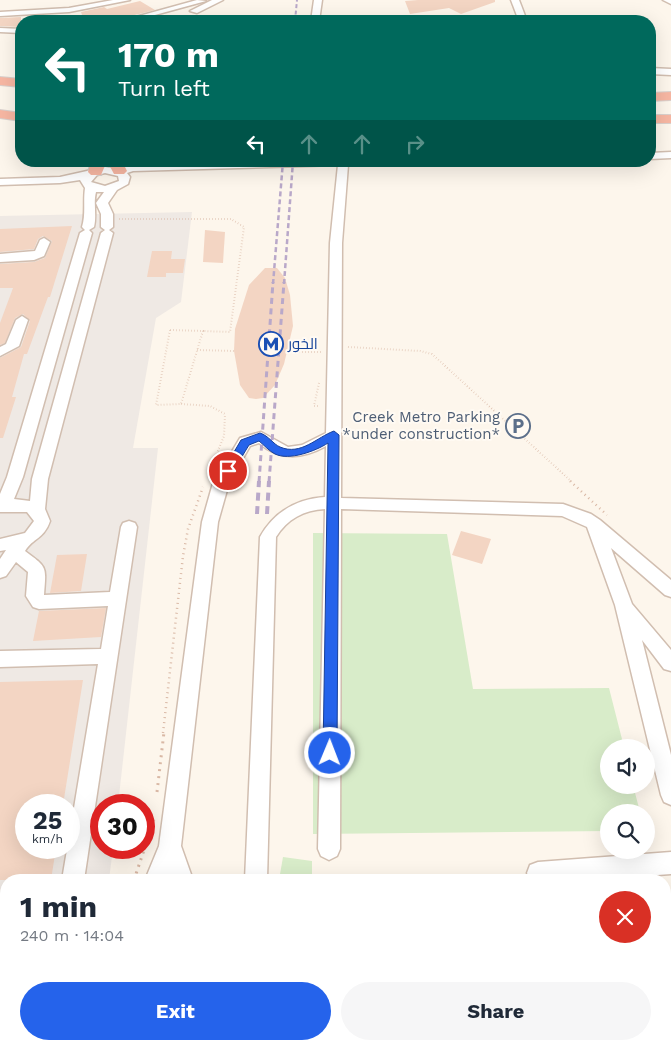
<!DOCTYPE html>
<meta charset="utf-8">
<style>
body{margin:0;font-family:"Work Sans",Cairo,sans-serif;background:#f6f6f7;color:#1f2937;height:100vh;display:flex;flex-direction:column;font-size:19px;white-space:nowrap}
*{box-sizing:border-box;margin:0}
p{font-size:16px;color:#747a83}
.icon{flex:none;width:28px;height:28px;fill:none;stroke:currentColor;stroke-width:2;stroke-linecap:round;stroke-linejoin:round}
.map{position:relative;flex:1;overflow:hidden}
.details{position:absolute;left:0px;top:874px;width:671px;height:176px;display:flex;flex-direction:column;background:#fff;border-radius:20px 20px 0 0;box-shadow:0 5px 20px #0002}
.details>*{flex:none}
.top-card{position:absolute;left:15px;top:15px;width:641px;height:152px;border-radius:20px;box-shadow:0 5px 20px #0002;background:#00695c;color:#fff;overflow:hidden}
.fabs{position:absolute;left:600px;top:739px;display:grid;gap:10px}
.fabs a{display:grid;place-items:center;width:55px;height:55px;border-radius:50%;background:#fff;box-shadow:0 5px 20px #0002;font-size:25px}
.speed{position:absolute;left:15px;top:794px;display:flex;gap:10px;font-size:25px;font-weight:700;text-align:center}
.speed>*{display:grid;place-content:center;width:65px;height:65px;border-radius:50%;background:#fff;box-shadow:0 5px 20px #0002;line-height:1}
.speed small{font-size:12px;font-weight:400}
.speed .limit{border:8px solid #d22;background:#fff;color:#111}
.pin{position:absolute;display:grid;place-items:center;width:42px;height:42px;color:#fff;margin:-21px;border:2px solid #fff;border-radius:50%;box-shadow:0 1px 5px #0007}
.me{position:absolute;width:55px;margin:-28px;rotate:1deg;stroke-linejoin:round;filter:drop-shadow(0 0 4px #0008)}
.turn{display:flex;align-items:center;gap:18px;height:105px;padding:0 20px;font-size:22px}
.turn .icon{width:65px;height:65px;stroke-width:2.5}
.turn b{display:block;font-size:35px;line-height:42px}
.lanes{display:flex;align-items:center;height:48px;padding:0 20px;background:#0003;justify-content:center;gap:25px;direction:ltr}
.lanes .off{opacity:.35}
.round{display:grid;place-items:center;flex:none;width:52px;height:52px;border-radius:26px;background:#f6f6f7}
.headline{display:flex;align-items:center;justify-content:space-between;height:85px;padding:0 20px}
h1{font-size:30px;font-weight:700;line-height:38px}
.primary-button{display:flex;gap:10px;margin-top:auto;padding:10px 20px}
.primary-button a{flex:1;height:58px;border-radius:30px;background:#2563eb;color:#fff;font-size:20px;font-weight:700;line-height:58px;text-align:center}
.primary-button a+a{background:#f6f6f7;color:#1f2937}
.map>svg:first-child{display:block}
.industrial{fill:#efe9e4;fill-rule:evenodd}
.green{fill:#d8ecc9}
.building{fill:#f3d5c3}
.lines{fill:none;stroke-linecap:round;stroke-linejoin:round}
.minor-casing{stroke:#d1beb0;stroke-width:3}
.highway-casing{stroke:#dad1cd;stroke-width:2}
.path-far2{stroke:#d9b8a5;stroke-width:2;stroke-dasharray:0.5 2.5;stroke-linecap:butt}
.path-far1{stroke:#d9b8a5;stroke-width:2.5;stroke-dasharray:1 4;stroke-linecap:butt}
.path{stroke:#d9b8a5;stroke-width:3;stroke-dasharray:2 5;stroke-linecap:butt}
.minor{fill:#fff;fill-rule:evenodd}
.highway{fill:#f7b7a3;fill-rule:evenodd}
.rail-far3{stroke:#b9a8c9;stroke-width:2;stroke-dasharray:4 2.5;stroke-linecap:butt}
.rail-far2{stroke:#b9a8c9;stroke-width:2.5;stroke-dasharray:5 3;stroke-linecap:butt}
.rail-far1{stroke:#b9a8c9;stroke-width:3;stroke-dasharray:6 4.5;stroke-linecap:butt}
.rail{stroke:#b9a8c9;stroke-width:4;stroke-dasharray:8 5.5;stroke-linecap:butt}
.route{fill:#2563eb;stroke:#184099}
.labels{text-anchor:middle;stroke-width:4;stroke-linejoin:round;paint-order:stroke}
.transit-label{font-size:15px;fill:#164399;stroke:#fffaf3;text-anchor:start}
.service-label{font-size:15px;fill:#4e5e75;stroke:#fffaf3;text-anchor:end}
</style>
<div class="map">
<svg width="671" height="1049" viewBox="0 0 671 1049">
<rect width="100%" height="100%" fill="#fdf6ec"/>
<path class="industrial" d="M192 212 181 302 156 318 133 448H158L118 805H101V848H113L109 880H6V1044H90V1049H0V216ZM26 805H69V848H26Z"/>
<g class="green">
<polygon points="313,533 447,534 473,689 609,688 624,747 609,748 609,785 633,785 640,812 609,812 609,831 313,834"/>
<polygon points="283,857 312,861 312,880 279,880"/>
<polygon points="261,1044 305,1044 305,1049 262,1049"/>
</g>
<g class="building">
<polygon points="418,0 495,0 495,2 461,14 449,8 410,14 405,1"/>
<polygon points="140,1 155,10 110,21 84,21 81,12 104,7 107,9"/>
<polygon points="21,17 21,27 0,26 0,18"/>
<polygon points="72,226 50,297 48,297 27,354 24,354 12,397 16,397 3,438 0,438 0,358 21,347 30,321 23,314 15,318 5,343 0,345 0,323 13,288 0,288 0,264 34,262 45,258 52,241 43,236 38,239 34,249 0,252 0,229"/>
<polygon points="205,230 225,232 223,263 203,262"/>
<polygon points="152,251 172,251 171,259 185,259 183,273 166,273 166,277 147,277"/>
<polygon points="265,268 277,268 285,278 290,295 293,326 284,364 275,385 263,398 256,399 249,398 240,385 234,351 235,329 249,285"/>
<polygon points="461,531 491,539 482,564 452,555"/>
<polygon points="87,554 81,591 50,593 57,555"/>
<polygon points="106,608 101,637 33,641 39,611"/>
<polygon points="83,680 63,805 26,805 26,848 56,848 51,880 0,880 0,682"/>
</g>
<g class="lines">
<defs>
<g id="minor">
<polygon points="113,0 130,0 69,12 0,16 0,12 69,8"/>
<polygon points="197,0 206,1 133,21 121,21"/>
<polygon points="212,0 223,0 197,13 190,11"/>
<polygon points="314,0 322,0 319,21 311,21"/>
<polygon points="511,0 519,0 527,21 519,21"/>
<polygon points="663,0 671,0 671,4"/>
<polygon points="0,28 21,29 21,33 0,32"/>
<polygon points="650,68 671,69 671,75 650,74"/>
<polygon points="671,152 671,158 650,159 650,153"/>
<path d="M416 161 411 164 348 165 342 243 341 498 563 504 591 514 600 520 671 580V597L665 595 611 548 632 604 671 650V671L664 669 642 640 671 755V805L664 802 661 795 615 605 587 527 562 516 341 509 340 849 337 856 329 860 321 856 318 849 325 509C304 510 287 519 276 537L267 880H245L260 537C274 512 296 499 325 497L326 446C303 459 279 461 259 443L250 446 229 483 218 522 181 846 193 880H171L169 875 167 880H145L159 846 202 522 213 483 240 438 261 432 288 447 302 445 326 433 330 243 338 165 133 171 127 173 130 177 128 184 117 190 108 203 113 214V227L109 230 113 233 48 479 45 509 50 521C44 539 33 538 25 551 48 568 46 566 44 595L110 592 121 527 123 523 129 521 135 523 137 527 84 880H62L98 664 0 667V651L101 649 108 606 39 609 33 607 26 596 28 572 16 562 6 576 0 578V559L6 550 0 551V539L25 533 34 521 27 512H0V494L7 477 80 233 85 230 82 227C86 214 83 202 85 188L80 180 60 183 0 185V179L60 177 105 167 118 169 132 165 192 162ZM105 173 118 176 119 181 105 186 91 182 97 175ZM96 192H104L96 203 101 214V227L105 230 101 233 32 479 30 501 14 499 23 477 92 233 89 230 94 227C97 215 93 204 96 192Z"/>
<polygon points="44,238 50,242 44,256 34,260 0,262 0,254 35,251 40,240"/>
<polygon points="22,316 28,320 19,346 0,356 0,347 6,344 16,320"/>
<polygon points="671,852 671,874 590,880 530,880 527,873 530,865 538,862"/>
<rect x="0" y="909" width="6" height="22"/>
<rect x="0" y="1011" width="6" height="24"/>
</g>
<g id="highway">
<polygon points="0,77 21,79 21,87 0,85"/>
<polygon points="671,92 671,100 650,101 650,93"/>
<polygon points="0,110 21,113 21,121 0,118"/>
<rect x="650" y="115" width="21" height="8"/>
<polygon points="91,161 107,161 101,175 91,175 88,172"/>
<polygon points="107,161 122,161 127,171 124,174 114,174"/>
</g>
</defs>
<use href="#minor" class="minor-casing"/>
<use href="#highway" class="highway-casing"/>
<g class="path-far2">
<polyline points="119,219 231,219 244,227 230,332 203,331"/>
<polygon points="170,330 203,331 181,404 156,405"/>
<polyline points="348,347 420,351 432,354 572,482"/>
<polyline points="197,350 234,351"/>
<polyline points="287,352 321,352"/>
<polyline points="319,383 314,406 320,406"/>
<polyline points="181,404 210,406 225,414 224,436 209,473"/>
</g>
<g class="path-far1">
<polyline points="570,481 607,515"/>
<polyline points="163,733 183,556 188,529 203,487"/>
</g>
<g class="path">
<polyline points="157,792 164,732"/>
<polyline points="134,880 154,820"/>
<polyline points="91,1049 92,1044"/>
</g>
<use href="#minor" class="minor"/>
<use href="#highway" class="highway"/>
<polyline class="rail-far3" points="295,21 297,0"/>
<g class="rail-far2">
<polyline points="273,284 283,161"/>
<polyline points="284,284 293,161"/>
</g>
<g class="rail-far1">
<polyline points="259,482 273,282"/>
<polyline points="269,482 284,282"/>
</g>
<g class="rail">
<polyline points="257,514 259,481"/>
<polyline points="267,514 269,481"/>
</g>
</g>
<path class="route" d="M334 431 339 435 337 753 335 758 330 759 325 758 323 753 328 443C316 451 289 461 275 454 269 451 264 445 259 441L249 445 232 473 228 475 223 471 241 440 260 433C269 436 273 444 280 447 301 456 317 437 334 431Z"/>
<defs>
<symbol id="metro-ring" viewBox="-11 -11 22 22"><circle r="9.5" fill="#fffaf3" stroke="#1a4fb4" stroke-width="1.5"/><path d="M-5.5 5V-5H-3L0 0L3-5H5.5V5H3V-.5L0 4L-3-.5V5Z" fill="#1a4fb4"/></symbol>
<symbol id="parking-ring" viewBox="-11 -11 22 22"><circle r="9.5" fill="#fffaf3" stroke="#5c6f8a" stroke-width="1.5"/><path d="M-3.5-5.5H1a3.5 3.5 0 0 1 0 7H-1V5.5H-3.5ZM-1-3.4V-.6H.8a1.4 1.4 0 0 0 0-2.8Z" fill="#5c6f8a"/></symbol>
</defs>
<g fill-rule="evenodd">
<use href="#metro-ring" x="257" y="330" width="28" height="28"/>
<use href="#parking-ring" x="504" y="412" width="28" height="28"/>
</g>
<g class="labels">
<g class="transit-label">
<text x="288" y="349">الخور</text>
</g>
<g class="service-label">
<text x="500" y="422">Creek Metro Parking<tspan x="500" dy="17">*under construction*</tspan></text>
</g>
</g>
</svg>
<div class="fabs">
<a><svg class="icon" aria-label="sound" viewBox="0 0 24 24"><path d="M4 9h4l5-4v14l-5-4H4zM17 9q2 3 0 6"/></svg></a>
<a><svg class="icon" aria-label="search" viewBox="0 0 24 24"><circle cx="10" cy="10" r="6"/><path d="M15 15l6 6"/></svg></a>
</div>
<div class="speed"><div>25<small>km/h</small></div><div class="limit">30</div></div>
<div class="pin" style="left:228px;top:471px;background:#d93025"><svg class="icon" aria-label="arrive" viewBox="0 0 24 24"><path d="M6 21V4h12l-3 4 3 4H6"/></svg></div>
<svg class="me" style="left:330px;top:753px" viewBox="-20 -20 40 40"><circle r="17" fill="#2563eb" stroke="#fff" stroke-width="3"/><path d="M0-11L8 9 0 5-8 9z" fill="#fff"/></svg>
<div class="top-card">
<div class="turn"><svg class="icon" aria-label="left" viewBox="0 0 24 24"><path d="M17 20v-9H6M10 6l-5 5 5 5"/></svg><div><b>170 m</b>Turn left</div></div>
<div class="lanes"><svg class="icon" aria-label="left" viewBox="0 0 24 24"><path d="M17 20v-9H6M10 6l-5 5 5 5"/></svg><svg class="icon off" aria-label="ahead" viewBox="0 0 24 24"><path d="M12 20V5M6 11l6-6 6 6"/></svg><svg class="icon off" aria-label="ahead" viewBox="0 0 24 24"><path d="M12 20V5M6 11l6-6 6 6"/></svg><svg class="icon off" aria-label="right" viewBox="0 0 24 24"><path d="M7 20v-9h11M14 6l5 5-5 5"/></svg></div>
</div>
<section class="details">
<div class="headline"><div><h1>1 min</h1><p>240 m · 14:04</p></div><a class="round" style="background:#d93025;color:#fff"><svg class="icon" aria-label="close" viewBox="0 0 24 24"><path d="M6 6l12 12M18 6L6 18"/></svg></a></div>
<div class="primary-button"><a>Exit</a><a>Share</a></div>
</section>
</div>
